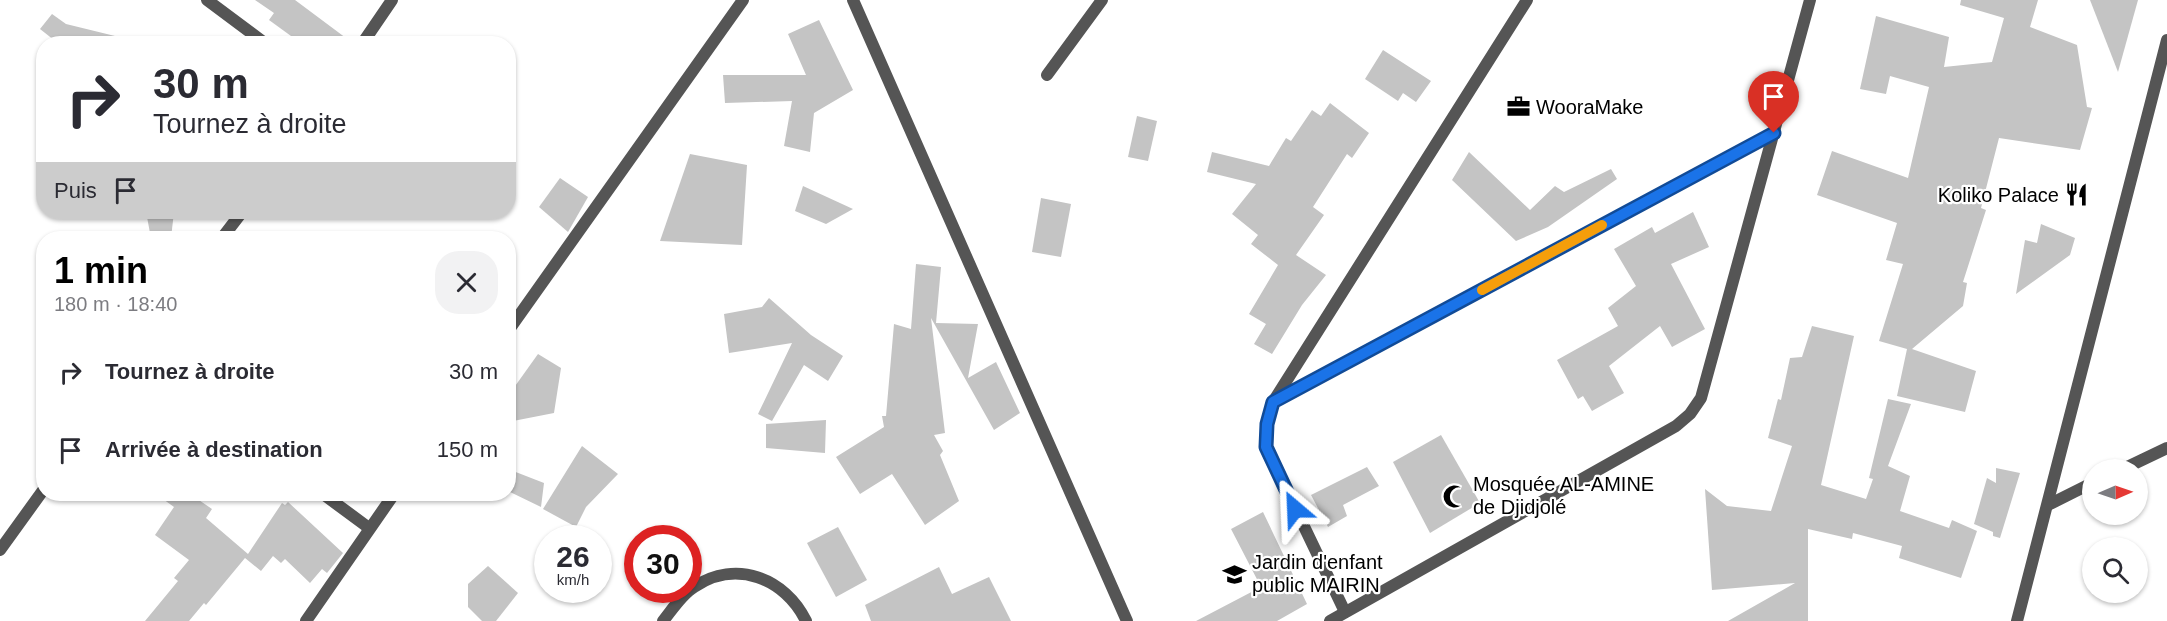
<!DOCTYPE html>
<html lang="fr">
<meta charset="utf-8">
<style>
body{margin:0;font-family:Arial,sans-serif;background:#f2f2f3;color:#2b2b33;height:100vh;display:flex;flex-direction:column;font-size:22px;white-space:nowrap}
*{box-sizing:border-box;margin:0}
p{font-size:20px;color:#7c7c81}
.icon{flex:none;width:33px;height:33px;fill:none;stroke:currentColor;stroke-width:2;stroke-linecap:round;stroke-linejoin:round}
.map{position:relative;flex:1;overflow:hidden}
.drawer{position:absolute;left:36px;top:231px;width:480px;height:270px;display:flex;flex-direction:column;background:#fff;border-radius:24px;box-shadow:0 2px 4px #0004}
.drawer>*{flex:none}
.guide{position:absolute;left:36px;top:36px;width:480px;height:183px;border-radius:24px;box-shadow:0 2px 4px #0004;background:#fff;color:#2b2b33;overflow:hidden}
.needle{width:39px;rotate:88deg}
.controls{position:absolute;left:2082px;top:459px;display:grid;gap:12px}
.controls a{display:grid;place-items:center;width:66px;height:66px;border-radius:50%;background:#fff;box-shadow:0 2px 4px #0004;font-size:30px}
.speed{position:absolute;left:534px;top:525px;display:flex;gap:12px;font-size:30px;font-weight:700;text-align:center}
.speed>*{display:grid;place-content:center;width:78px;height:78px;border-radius:50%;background:#fff;box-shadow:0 2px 4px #0004;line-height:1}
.speed small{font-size:15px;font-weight:400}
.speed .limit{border:9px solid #d22;background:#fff;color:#111}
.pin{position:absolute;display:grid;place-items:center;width:51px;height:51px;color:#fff;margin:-62px -26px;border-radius:50% 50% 50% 0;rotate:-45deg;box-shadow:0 0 6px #0007}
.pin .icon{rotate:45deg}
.me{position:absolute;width:66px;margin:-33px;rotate:334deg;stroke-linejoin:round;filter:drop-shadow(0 0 4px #0008)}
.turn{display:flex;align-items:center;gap:21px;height:126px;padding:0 18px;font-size:27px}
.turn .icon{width:78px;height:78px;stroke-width:2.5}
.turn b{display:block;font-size:42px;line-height:51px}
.then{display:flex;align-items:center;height:57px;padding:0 18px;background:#0003;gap:12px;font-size:22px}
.round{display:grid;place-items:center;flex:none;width:63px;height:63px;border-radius:24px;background:#f2f2f3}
.overview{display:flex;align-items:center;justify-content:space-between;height:102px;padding:0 18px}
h1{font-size:36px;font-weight:800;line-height:45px;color:#000}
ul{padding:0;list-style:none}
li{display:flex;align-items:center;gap:18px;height:78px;padding:0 18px}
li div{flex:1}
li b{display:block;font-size:22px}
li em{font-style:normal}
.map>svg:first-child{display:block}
.building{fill:#c4c4c4}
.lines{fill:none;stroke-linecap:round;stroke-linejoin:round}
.minor{stroke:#555;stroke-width:12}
.route-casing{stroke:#114b97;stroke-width:15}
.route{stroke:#1a73e8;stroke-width:10}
.slow{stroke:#f59e0b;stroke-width:10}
.labels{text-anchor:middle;stroke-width:4.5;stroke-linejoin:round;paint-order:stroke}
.poi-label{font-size:20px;fill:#000;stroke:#fff;text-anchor:start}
</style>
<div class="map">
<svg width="2167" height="621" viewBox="0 0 2167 621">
<rect width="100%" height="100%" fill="#fff"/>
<g class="building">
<polygon points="255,0 295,0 354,44 302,44 269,20 274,13"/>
<polygon points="1961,0 2038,0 2030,27 2077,45 2087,107 2092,108 2080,150 1999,138 1981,208 1986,210 1963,282 1967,283 1963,306 1912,349 1976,371 1965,412 1897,396 1907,349 1879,341 1903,264 1886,260 1897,223 1817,195 1832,151 1908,178 1929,87 1890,76 1886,94 1860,89 1876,16 1949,37 1944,67 1992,62 2004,18 1960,5"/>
<polygon points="2090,0 2138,0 2118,72"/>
<polygon points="52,14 66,24 115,36 114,44 59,44 40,29"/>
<polygon points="819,20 853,90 814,113 810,152 784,146 792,101 725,103 723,75 806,75 788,34"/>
<polygon points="1383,50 1431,81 1416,102 1403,93 1398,101 1365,79"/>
<polygon points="1330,103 1369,133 1352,158 1347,154 1313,207 1324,215 1296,255 1326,275 1302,305 1272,354 1254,344 1266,324 1249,314 1278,265 1251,244 1258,235 1232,214 1256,184 1207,172 1212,152 1269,166 1286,138 1291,141 1312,110 1321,116"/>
<polygon points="1137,116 1157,121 1148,161 1128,157"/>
<polygon points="1469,152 1530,210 1555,186 1564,192 1611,169 1617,179 1548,227 1516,241 1452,180"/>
<polygon points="690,154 747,165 742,245 660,241"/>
<polygon points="560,178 588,197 568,232 539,207"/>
<polygon points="803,186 853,209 826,224 795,211"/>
<polygon points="1041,198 1071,204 1061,257 1032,252"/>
<polygon points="146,212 174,212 171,238 151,238"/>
<polygon points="1693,212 1709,247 1671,264 1705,329 1672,347 1660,326 1609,366 1624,393 1592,411 1583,396 1578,399 1557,360 1618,326 1608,308 1636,286 1614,249 1652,227 1655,233"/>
<polygon points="2041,224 2075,238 2070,255 2016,294 2025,240 2037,243"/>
<polygon points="916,264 941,267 936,323 978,324 968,378 996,362 1020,413 994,430 931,318 945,433 934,435 943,451 940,455 959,501 925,525 892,474 860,494 836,457 884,427 882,416 886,416 894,324 911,329"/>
<polygon points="769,298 811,335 843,356 828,381 804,365 772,421 758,414 792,343 729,353 724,314 762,307"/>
<polygon points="1812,326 1854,336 1821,485 1866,499 1873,479 1869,478 1888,399 1911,404 1888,466 1910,476 1900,511 1949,528 1952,520 1977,531 1961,578 1899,558 1902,546 1853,533 1852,539 1808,529 1808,621 1728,621 1795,583 1712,590 1705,489 1727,506 1771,511 1792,446 1768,438 1778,399 1781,400 1790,358 1802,357"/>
<polygon points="538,354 561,368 554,413 508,422 508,396"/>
<polygon points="826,420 825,453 766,448 766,424"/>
<polygon points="1441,435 1480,503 1430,533 1393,462"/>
<polygon points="582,446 618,474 586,507 576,527 543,509"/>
<polygon points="1367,467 1379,486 1343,505 1347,516 1328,527 1311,495"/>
<polygon points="1996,468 2020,473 2000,538 1993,536 1993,532 1974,524 1987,478 1996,483"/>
<polygon points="508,469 544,483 541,507 508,491"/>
<polygon points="156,494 190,494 212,509 206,518 248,554 282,503 285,505 288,502 343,553 327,573 322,569 310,583 285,559 281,563 273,556 261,571 245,558 206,605 204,603 189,621 145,621 178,581 174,578 189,560 155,535 174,507"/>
<polygon points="1263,512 1307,604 1277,621 1196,621 1261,587 1231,529"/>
<polygon points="838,527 867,580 836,597 807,543"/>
<polygon points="488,566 518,593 496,621 482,621 468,607 468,584"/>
<polygon points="939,567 952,594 989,577 1011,621 871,621 865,605"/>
</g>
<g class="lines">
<g class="minor">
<polyline points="207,0 266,44"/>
<polyline points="853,0 1127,621"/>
<polyline points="362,44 392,0"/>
<polyline points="1047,75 1102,0"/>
<polyline points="222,238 242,212"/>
<polyline points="508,331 743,0"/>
<polyline points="1274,402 1774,133"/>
<polyline points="2121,470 2167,448"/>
<polyline points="323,494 369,528"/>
<polyline points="2048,505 2092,483"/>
<polyline points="0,550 44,489"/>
<polyline points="1345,612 1266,447 1267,424 1273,402 1527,0"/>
<polyline points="306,621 394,494"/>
<path d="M663 621C672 610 682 594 694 587 736 559 785 578 806 621"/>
<polyline points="1330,621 1676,426 1690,414 1701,398 1810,0"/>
<polyline points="2017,621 2167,40"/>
</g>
</g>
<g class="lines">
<defs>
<polyline id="route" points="1295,509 1266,447 1267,424 1273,402 1774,133"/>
</defs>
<use href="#route" class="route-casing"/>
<use href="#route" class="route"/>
<polyline class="slow" points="1482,290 1602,225"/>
</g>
<defs>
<symbol id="office-bare" viewBox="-9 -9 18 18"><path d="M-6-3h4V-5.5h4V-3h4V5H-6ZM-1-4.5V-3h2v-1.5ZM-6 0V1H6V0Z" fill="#000" stroke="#fff" stroke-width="2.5" paint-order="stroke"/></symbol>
<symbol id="restaurant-bare" viewBox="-9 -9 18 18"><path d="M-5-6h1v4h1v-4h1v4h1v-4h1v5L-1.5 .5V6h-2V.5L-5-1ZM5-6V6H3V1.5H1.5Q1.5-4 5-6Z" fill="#000" stroke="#fff" stroke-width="2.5" paint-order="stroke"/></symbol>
<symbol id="mosque-bare" viewBox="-9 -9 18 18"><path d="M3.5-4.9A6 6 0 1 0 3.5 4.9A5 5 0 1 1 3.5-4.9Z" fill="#000" stroke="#fff" stroke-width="2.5" paint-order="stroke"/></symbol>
<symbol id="school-bare" viewBox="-9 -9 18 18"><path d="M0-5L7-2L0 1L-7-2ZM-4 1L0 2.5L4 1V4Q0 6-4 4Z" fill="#000" stroke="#fff" stroke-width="2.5" paint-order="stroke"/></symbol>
</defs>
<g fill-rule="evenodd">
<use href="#office-bare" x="1502" y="90" width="33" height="33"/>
<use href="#restaurant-bare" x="2060" y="178" width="33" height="33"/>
<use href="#mosque-bare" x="1438" y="480" width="33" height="33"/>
<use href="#school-bare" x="1218" y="558" width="33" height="33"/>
</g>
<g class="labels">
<g class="poi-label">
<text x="1536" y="114">WooraMake</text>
<text x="2059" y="202" text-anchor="end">Koliko Palace</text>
<text x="1473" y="491">Mosquée AL-AMINE<tspan x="1473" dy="23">de Djidjolé</tspan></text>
<text x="1252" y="569">Jardin d'enfant<tspan x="1252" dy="23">public MAIRIN</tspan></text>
</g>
</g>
</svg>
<div class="controls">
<a><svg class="needle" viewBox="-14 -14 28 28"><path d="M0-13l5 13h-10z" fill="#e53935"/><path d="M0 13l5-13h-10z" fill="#7c7c81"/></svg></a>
<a><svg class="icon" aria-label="search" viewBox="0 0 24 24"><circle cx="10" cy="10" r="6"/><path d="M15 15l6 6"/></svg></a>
</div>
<div class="speed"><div>26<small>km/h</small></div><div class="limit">30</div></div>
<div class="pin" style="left:1774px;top:133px;background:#d93025"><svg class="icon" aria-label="arrive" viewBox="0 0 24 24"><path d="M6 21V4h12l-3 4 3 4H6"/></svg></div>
<svg class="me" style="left:1295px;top:509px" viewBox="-20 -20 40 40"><path d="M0-17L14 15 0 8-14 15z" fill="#1a73e8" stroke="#fff" stroke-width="4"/></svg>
<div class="guide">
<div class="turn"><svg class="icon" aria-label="right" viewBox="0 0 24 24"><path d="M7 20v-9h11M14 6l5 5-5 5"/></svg><div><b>30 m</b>Tournez à droite</div></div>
<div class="then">Puis<svg class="icon" aria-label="arrive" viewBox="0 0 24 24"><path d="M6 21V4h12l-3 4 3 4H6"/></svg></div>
</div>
<section class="drawer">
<div class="overview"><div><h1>1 min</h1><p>180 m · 18:40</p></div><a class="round"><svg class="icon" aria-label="close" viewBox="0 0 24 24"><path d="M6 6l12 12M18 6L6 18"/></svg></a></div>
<ul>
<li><svg class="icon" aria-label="right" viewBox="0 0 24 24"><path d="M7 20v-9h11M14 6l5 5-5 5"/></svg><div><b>Tournez à droite</b></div><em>30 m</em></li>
<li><svg class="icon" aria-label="arrive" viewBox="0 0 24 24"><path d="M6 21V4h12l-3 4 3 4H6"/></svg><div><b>Arrivée à destination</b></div><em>150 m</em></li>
</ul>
</section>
</div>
